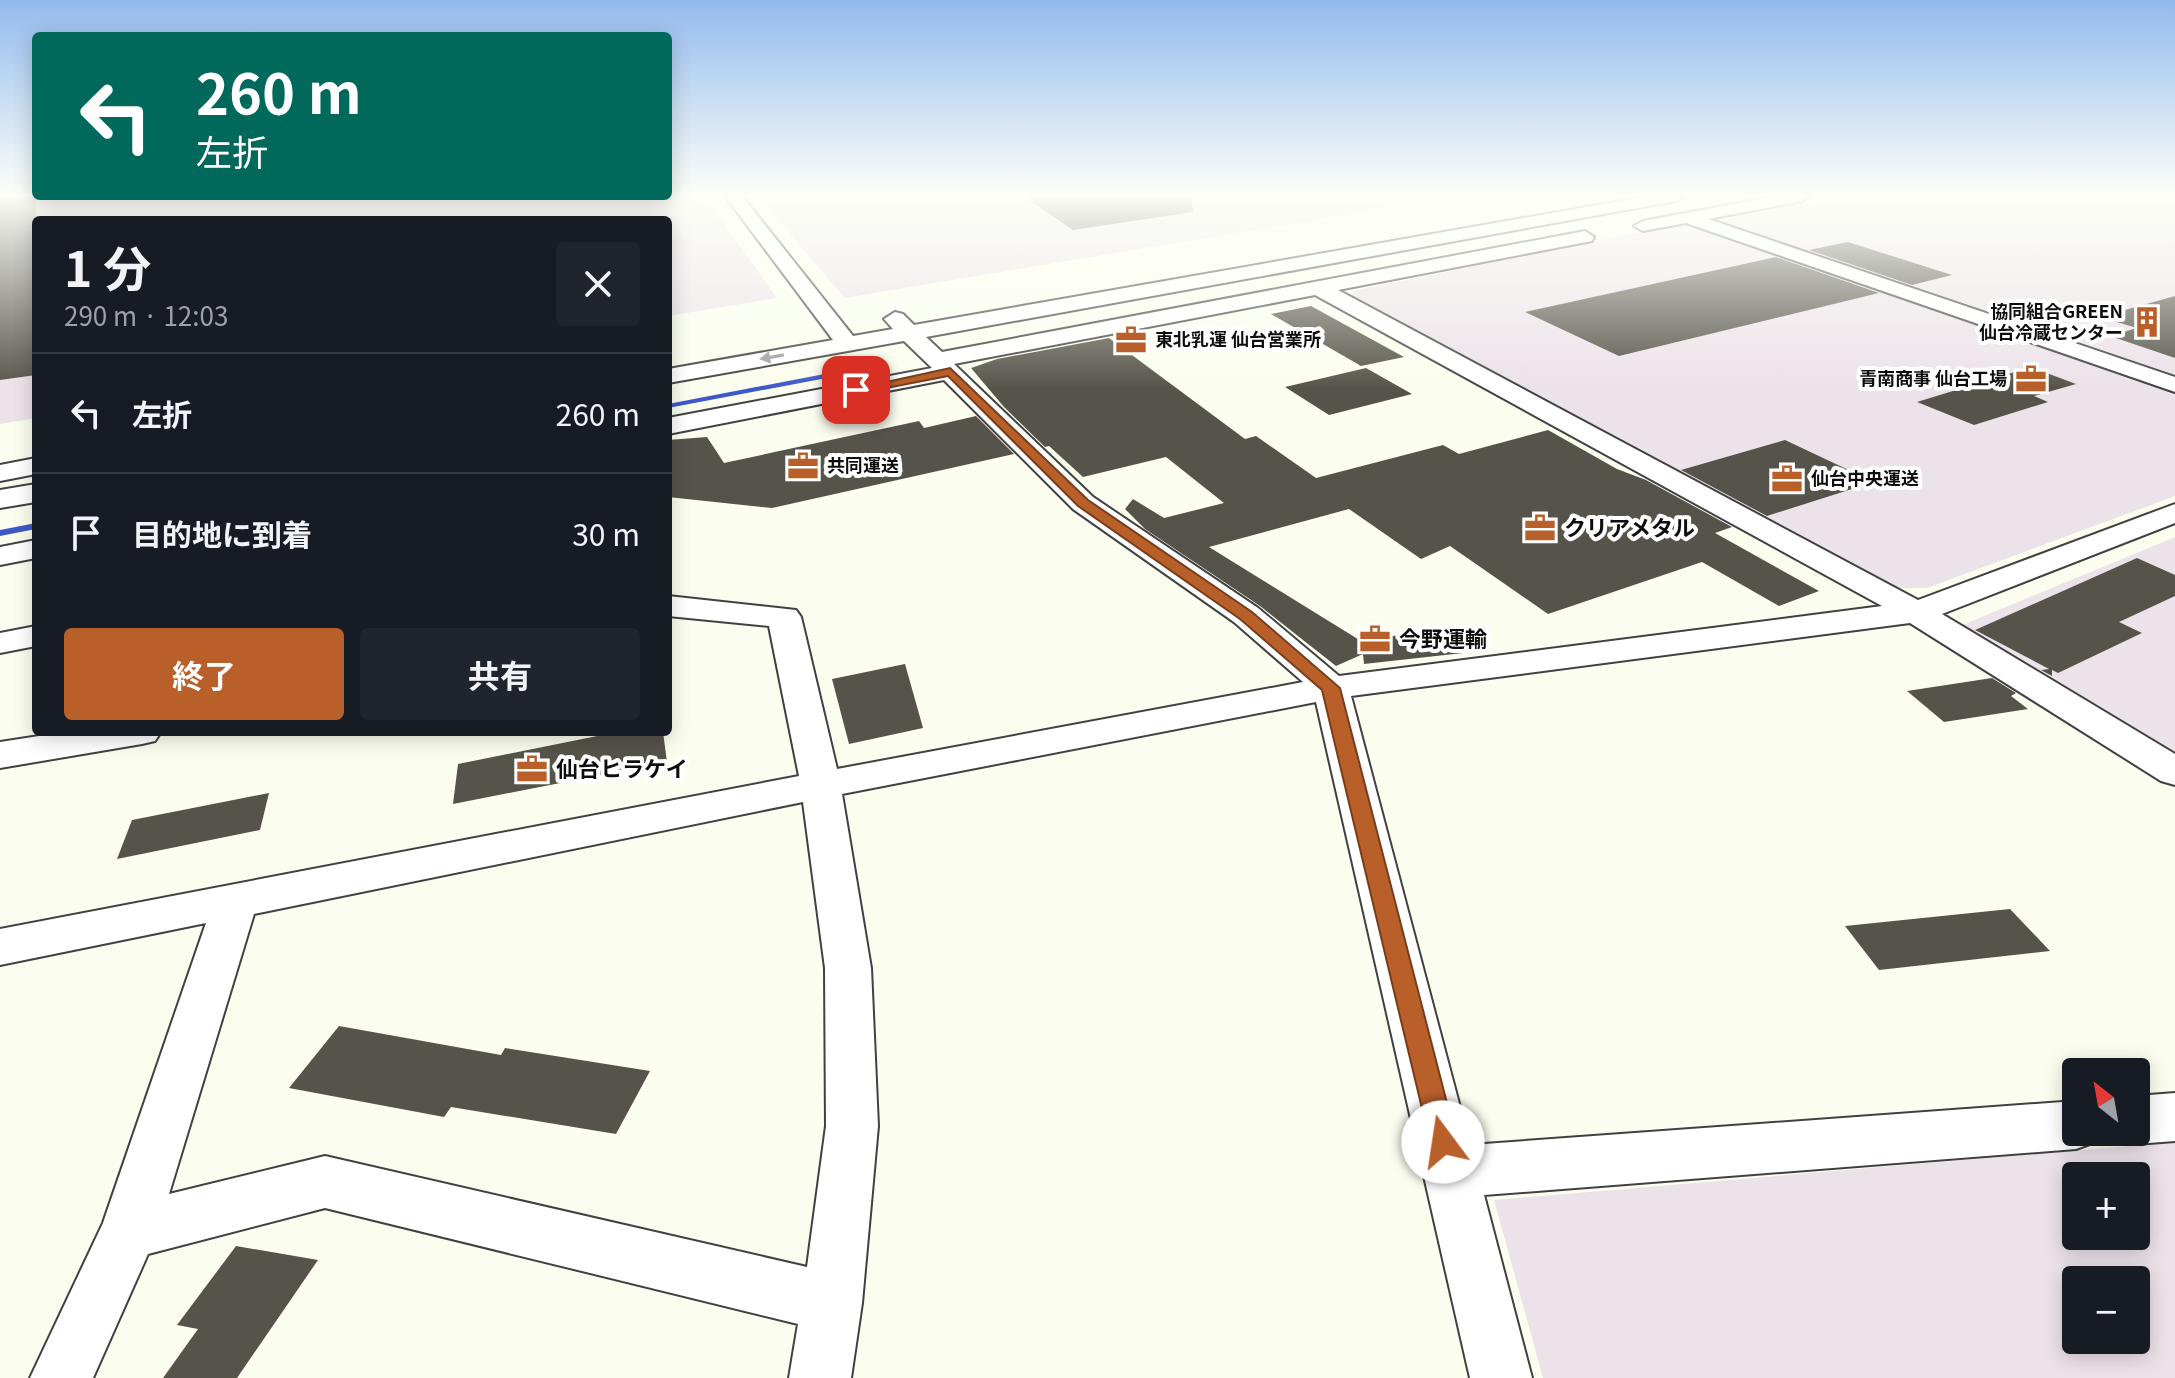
<!DOCTYPE html>
<html lang="ja">
<meta charset="utf-8">
<style>
body{margin:0;font-family:Georgia,"Noto Sans JP",serif;background:#20242c;color:#f1f3f6;height:100vh;display:flex;flex-direction:column;font-size:30px;white-space:nowrap}
*{box-sizing:border-box;margin:0}
p{font-size:26px;color:#9ea1a6}
.icon{flex:none;width:44px;height:44px;fill:none;stroke:currentColor;stroke-width:2;stroke-linecap:round;stroke-linejoin:round}
.map{position:relative;flex:1;overflow:hidden}
.details{position:absolute;left:32px;top:216px;width:640px;height:520px;display:flex;flex-direction:column;background:#171b24;border-radius:8px;box-shadow:0 4px 20px #0003}
.details>*{flex:none}
.hud{position:absolute;left:32px;top:32px;width:640px;height:168px;border-radius:8px;box-shadow:0 4px 20px #0003;background:#00695c;color:#fff;overflow:hidden}
.needle{width:52px;rotate:329deg}
.tools{position:absolute;left:2062px;top:1058px;display:grid;gap:16px}
.tools a{display:grid;place-items:center;width:88px;height:88px;border-radius:8px;background:#171b24;box-shadow:0 4px 20px #0003;font-size:40px}
.pin{position:absolute;display:grid;place-items:center;width:68px;height:68px;color:#fff;margin:-34px;border-radius:16px;box-shadow:0 4px 12px #0006}
.me{position:absolute;width:88px;margin:-44px;rotate:346deg;stroke-linejoin:round;filter:drop-shadow(0 0 6px #0008)}
.turn{display:flex;align-items:center;gap:28px;height:168px;padding:0 32px;font-size:36px}
.turn .icon{width:104px;height:104px;stroke-width:2.5}
.turn b{display:block;font-size:56px;line-height:68px}
.round{display:grid;place-items:center;flex:none;width:84px;height:84px;border-radius:8px;background:#20242c}
.summary{display:flex;align-items:center;justify-content:space-between;height:136px;padding:0 32px}
h1{font-size:48px;font-weight:700;line-height:60px}
.button{display:flex;gap:16px;margin-top:auto;padding:16px 32px}
.button a{flex:1;height:92px;border-radius:8px;background:#b95f2a;color:#fff;font-size:32px;font-weight:700;line-height:92px;text-align:center}
.button a+a{background:#20242c;color:#f1f3f6}
ul{padding:0;list-style:none}
li{display:flex;align-items:center;gap:24px;height:120px;padding:0 32px;border-top:2px solid #363941}
li div{flex:1}
li b{display:block;font-size:30px}
li em{font-style:normal}
.map>svg:first-child{display:block}
.industrial{fill:#ece2e9;fill-rule:evenodd}
.lines{fill:none;stroke-linecap:round;stroke-linejoin:round}
.stream{fill:#3f58c9;fill-rule:evenodd}
.building{fill:#56544a}
.minor-casing{stroke:#414141;stroke-width:4}
.minor{fill:#fff;fill-rule:evenodd}
.oneway{fill:#9f9f9f}
.route{fill:#b95f2a;stroke:#783e1b;stroke-width:2}
.labels{text-anchor:middle;stroke-width:8;stroke-linejoin:round;paint-order:stroke}
.far-poi-label{font-size:18px;font-weight:bold;fill:#0e0e0e;stroke:#fff;text-anchor:start}
.poi-label{font-size:22px;font-weight:bold;fill:#0e0e0e;stroke:#fff;text-anchor:start}
</style>
<div class="map">
<svg width="2175" height="1378" viewBox="0 0 2175 1378">
<rect width="100%" height="100%" fill="#fbfeef"/>
<g class="industrial">
<polygon points="0,196 704,196 777,298 668,316 668,220 36,220 36,418 0,424"/>
<polygon points="757,196 1457,196 845,298"/>
<polygon points="1836,196 2175,196 2175,377 1717,222 1715,219"/>
<polygon points="1680,224 1697,226 2175,393 2175,496 1927,588 1899,588 1352,295 1353,291"/>
<polygon points="2175,537 2175,755 1960,626"/>
<path d="M2175 1142V1378H1543L1494 1200ZM2136 1176V1236H2076V1176ZM2136 1280V1340H2076V1280Z"/>
</g>
<g class="lines">
<g class="stream">
<polygon points="882,363 885,363 885,367 668,408 668,404"/>
<polygon points="36,523 36,529 0,536 0,530"/>
</g>
</g>
<g class="building">
<polygon points="0,196 36,196 36,375 0,380"/>
<polygon points="1023,196 1191,196 1193,212 1073,230"/>
<polygon points="1848,242 1952,275 1912,285 1809,250"/>
<polygon points="1776,257 1879,293 1619,356 1525,312"/>
<polygon points="2175,296 2175,358 2110,336 2137,328 2100,317"/>
<polygon points="1311,306 1404,357 1361,366 1271,314"/>
<polygon points="1109,338 1245,439 1256,436 1316,478 1443,445 1459,454 1548,430 1617,469 1646,480 1732,527 1715,533 1819,591 1779,606 1702,562 1548,614 1450,546 1421,559 1349,509 1209,547 1361,641 1444,628 1463,653 1364,664 1363,654 1336,666 1260,606 1145,529 1125,509 1133,499 1164,518 1224,503 1166,457 1083,477 1049,446 1045,447 1004,407 971,368 997,359"/>
<polygon points="2031,367 2076,384 2034,396 2048,402 1974,425 1917,402"/>
<polygon points="1366,368 1412,394 1329,415 1285,387"/>
<polygon points="976,416 1014,454 772,508 668,497 668,440 707,437 724,463 919,421 924,428"/>
<polygon points="1785,440 1874,482 1767,516 1681,470"/>
<polygon points="2137,558 2175,575 2175,596 2119,622 2142,633 2058,673 2052,670 2052,676 2041,670 2049,669 1975,630"/>
<polygon points="905,664 923,728 849,744 832,679"/>
<polygon points="1992,678 2016,693 2011,696 2028,709 1944,722 1907,691"/>
<polygon points="617,732 663,732 667,762 453,804 458,764"/>
<polygon points="269,793 260,830 117,859 132,820"/>
<polygon points="2010,909 2050,951 1879,970 1845,926"/>
<polygon points="339,1026 501,1055 505,1048 650,1071 616,1134 451,1107 444,1117 289,1088"/>
<polygon points="236,1246 318,1260 237,1378 163,1378 198,1329 177,1325"/>
</g>
<g class="lines">
<defs>
<g id="minor">
<path d="M725 196H742L853 336 893 329 884 319 895 312 903 314 914 325 1649 196H1684L1676 201 926 337 942 352 1585 231 1594 237 1592 241 1338 290 1918 600 2175 504V523L1942 614 2175 754V785L2161 781 1910 623 1351 696 1470 1145 2076 1101V1132H2099L2095 1142 2076 1149 1484 1195 1532 1378H1470L1316 702 842 794 871 968 878 1126 862 1303 851 1378H789L798 1324 325 1208 148 1254 93 1378H30L103 1223 206 923 0 965V929L799 776 769 626 668 616V596L796 610 801 617 837 769 1303 682 1234 622 1073 509 944 380 668 434V418L932 368 904 341 668 383V369L833 340ZM1315 295 1882 606 1339 676 1258 608 1093 497 954 364ZM803 802 825 968 826 1126 807 1267 325 1156 169 1194 254 914Z"/>
<polygon points="1776,196 1811,196 1802,201 1708,219 2175,377 2175,392 1686,223 1643,231 1634,226 1643,221"/>
<polygon points="36,458 36,474 0,481 0,465"/>
<polygon points="36,484 36,502 0,508 0,490"/>
<polygon points="36,540 36,558 0,565 0,547"/>
<polygon points="36,626 36,646 0,653 0,633"/>
<polygon points="65,732 161,732 155,741 142,744 0,768 0,742"/>
<polygon points="2175,1093 2175,1141 2136,1144 2117,1137 2115,1132 2136,1132 2136,1096"/>
</g>
</defs>
<use href="#minor" class="minor-casing"/>
<use href="#minor" class="minor"/>
</g>
<defs><path id="oneway-solid" d="M-6-.8H1V-3.2L6.5 0L1 3.2V.8H-6Z" transform="scale(2)"/></defs>
<use class="oneway" href="#oneway-solid" transform="translate(772 357) rotate(170)"/>
<linearGradient id="sky" x2="0" y2="1"><stop stop-color="#93baed"/><stop offset="0.5" stop-color="#fdfff8"/><stop offset="1" stop-color="#fdfff8" stop-opacity="0"/></linearGradient>
<rect width="2175" height="389" fill="url(#sky)"/>
<polygon class="route" points="950,368 1088,500 1252,612 1340,688 1457,1142 1453,1150 1443,1154 1434,1150 1430,1142 1322,690 1240,619 1078,506 948,376 856,394 850,390"/>
<defs>
<symbol id="building-bare" viewBox="-9 -9 18 18"><path d="M-4-6H4V6H1V3H-1V6H-4ZM-2.5-4.3h1.7v1.8h-1.7ZM.8-4.3h1.7v1.8H.8ZM-2.5-1h1.7V.8h-1.7ZM.8-1h1.7V.8H.8Z" fill="#b95f2a" stroke="#fff" stroke-width="2.5" paint-order="stroke"/></symbol>
<symbol id="office-bare" viewBox="-9 -9 18 18"><path d="M-6-3h4V-5.5h4V-3h4V5H-6ZM-1-4.5V-3h2v-1.5ZM-6 0V1H6V0Z" fill="#b95f2a" stroke="#fff" stroke-width="2.5" paint-order="stroke"/></symbol>
</defs>
<g fill-rule="evenodd">
<use href="#building-bare" x="2125" y="300" width="44" height="44"/>
<use href="#office-bare" x="1109" y="318" width="44" height="44"/>
<use href="#office-bare" x="2009" y="357" width="44" height="44"/>
<use href="#office-bare" x="781" y="444" width="44" height="44"/>
<use href="#office-bare" x="1765" y="457" width="44" height="44"/>
<use href="#office-bare" x="1518" y="506" width="44" height="44"/>
<use href="#office-bare" x="1353" y="617" width="44" height="44"/>
<use href="#office-bare" x="510" y="747" width="44" height="44"/>
</g>
<g class="labels">
<g class="far-poi-label">
<text x="2123" y="318" text-anchor="end">協同組合GREEN<tspan x="2123" dy="21">仙台冷蔵センター</tspan></text>
<text x="1155" y="346">東北乳運 仙台営業所</text>
<text x="2007" y="385" text-anchor="end">青南商事 仙台工場</text>
<text x="827" y="472">共同運送</text>
<text x="1811" y="485">仙台中央運送</text>
</g>
<g class="poi-label">
<text x="1564" y="536">クリアメタル</text>
<text x="1399" y="647">今野運輸</text>
<text x="556" y="777">仙台ヒラケイ</text>
</g>
</g>
</svg>
<div class="tools">
<a><svg class="needle" viewBox="-14 -14 28 28"><path d="M0-13l5 13h-10z" fill="#e53935"/><path d="M0 13l5-13h-10z" fill="#9ea1a6"/></svg></a>
<a>+</a>
<a>−</a>
</div>
<div class="pin" style="left:856px;top:390px;background:#d93025"><svg class="icon" aria-label="arrive" viewBox="0 0 24 24"><path d="M6 21V4h12l-3 4 3 4H6"/></svg></div>
<svg class="me" style="left:1443px;top:1142px" viewBox="-20 -20 40 40"><circle r="19" fill="#fff"/><path d="M0-13L10 11 0 6-10 11z" fill="#b95f2a"/></svg>
<div class="hud">
<div class="turn"><svg class="icon" aria-label="left" viewBox="0 0 24 24"><path d="M17 20v-9H6M10 6l-5 5 5 5"/></svg><div><b>260 m</b>左折</div></div>
</div>
<section class="details">
<div class="summary"><div><h1>1 分</h1><p>290 m · 12:03</p></div><a class="round"><svg class="icon" aria-label="close" viewBox="0 0 24 24"><path d="M6 6l12 12M18 6L6 18"/></svg></a></div>
<ul>
<li><svg class="icon" aria-label="left" viewBox="0 0 24 24"><path d="M17 20v-9H6M10 6l-5 5 5 5"/></svg><div><b>左折</b></div><em>260 m</em></li>
<li><svg class="icon" aria-label="arrive" viewBox="0 0 24 24"><path d="M6 21V4h12l-3 4 3 4H6"/></svg><div><b>目的地に到着</b></div><em>30 m</em></li>
</ul>
<div class="button"><a>終了</a><a>共有</a></div>
</section>
</div>
